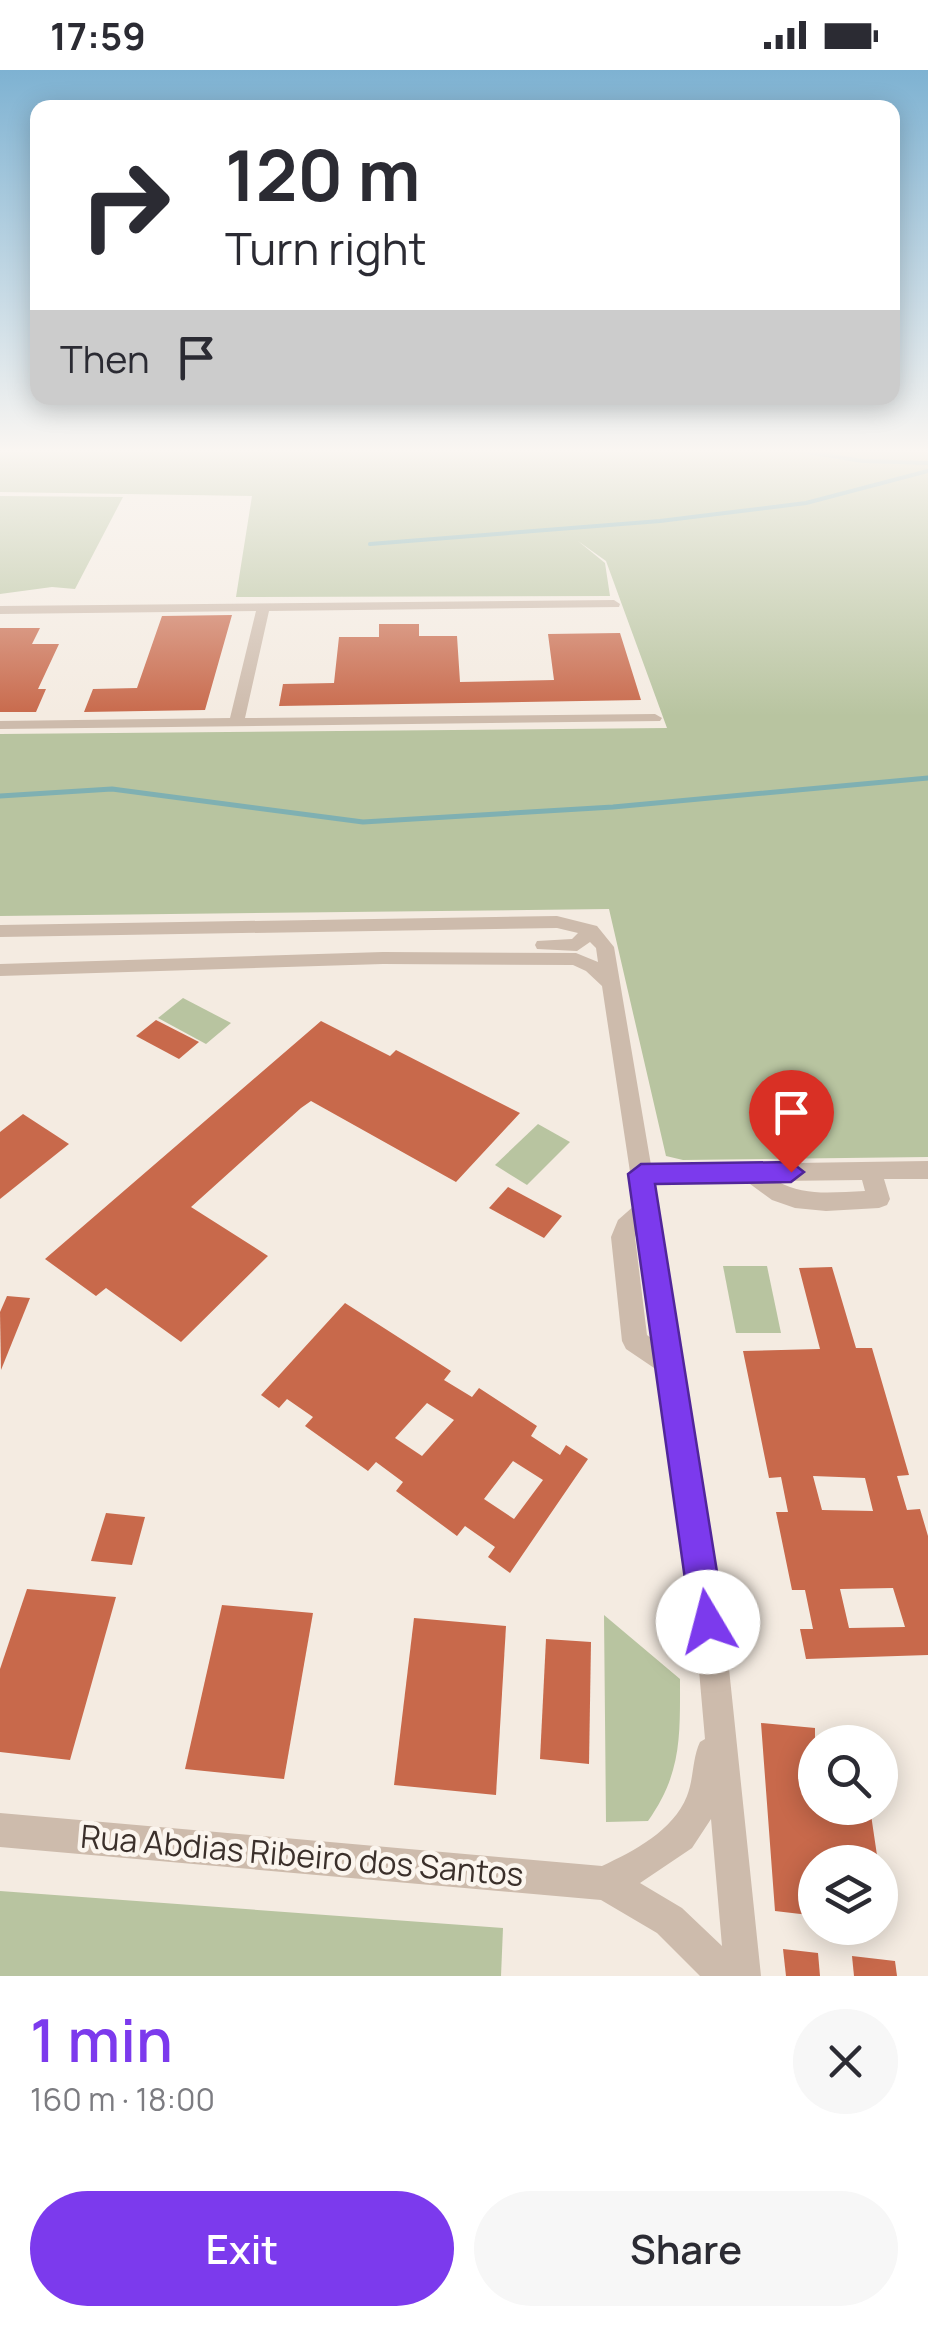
<!DOCTYPE html>
<meta charset="utf-8">
<style>
body{margin:0;font-family:Manrope,sans-serif;background:#f7f7f7;color:#2b2b33;height:100vh;display:flex;flex-direction:column;font-size:38px;white-space:nowrap}
*{box-sizing:border-box;margin:0}
p{font-size:32px;color:#7c7c81}
.icon{flex:none;width:55px;height:55px;fill:none;stroke:currentColor;stroke-width:2;stroke-linecap:round;stroke-linejoin:round}
.map{position:relative;height:1906px;overflow:hidden}
.side{display:flex;flex-direction:column;background:#fff;flex:1}
.side>*{flex:none}
.top-card{position:absolute;left:30px;top:30px;width:870px;height:305px;border-radius:20px;box-shadow:0 5px 25px #0003;background:#fff;color:#2b2b33;overflow:hidden}
.fabs{position:absolute;left:798px;top:1655px;display:grid;gap:20px}
.fabs a{display:grid;place-items:center;width:100px;height:100px;border-radius:50%;background:#fff;box-shadow:0 5px 25px #0003;font-size:50px}
.pin{position:absolute;display:grid;place-items:center;width:85px;height:85px;color:#fff;margin:-102px -42px;border-radius:50% 50% 50% 0;rotate:-45deg;box-shadow:0 0 10px #0007}
.pin .icon{rotate:45deg}
.me{position:absolute;width:110px;margin:-55px;rotate:352deg;stroke-linejoin:round;filter:drop-shadow(0 0 8px #0008)}
.turn{display:flex;align-items:center;gap:35px;height:210px;padding:0 30px;font-size:45px}
.turn .icon{width:130px;height:130px;stroke-width:2.5}
.turn b{display:block;font-size:70px;line-height:85px}
.then{display:flex;align-items:center;height:95px;padding:0 30px;background:#0003;gap:20px;font-size:38px}
.round{display:grid;place-items:center;flex:none;width:105px;height:105px;border-radius:52px;background:#f7f7f7}
.summary{display:flex;align-items:center;justify-content:space-between;height:170px;padding:0 30px}
h1{font-size:60px;font-weight:600;line-height:75px;color:#7c3aed}
.action{display:flex;gap:20px;margin-top:auto;padding:20px 30px}
.action a{flex:1;height:115px;border-radius:60px;background:#7c3aed;color:#fff;font-size:40px;font-weight:600;line-height:115px;text-align:center}
.action a+a{background:#f7f7f7;color:#2b2b33}
.status{display:flex;justify-content:space-between;align-items:center;height:70px;padding:0 50px;background:#fff;direction:ltr}
.status svg{height:28px;fill:currentColor}
.map>svg:first-child{display:block}
.green{fill:#b8c4a0}
.lines{fill:none;stroke-linecap:round;stroke-linejoin:round}
.stream-far1{stroke:#7fb0b2;stroke-width:4}
.stream{stroke:#7fb0b2;stroke-width:5}
.building{fill:#c8694b;fill-rule:evenodd}
.minor{fill:#cdbbac;fill-rule:evenodd}
.route{fill:#7c3aed;stroke:#51269a;stroke-width:2.5}
.labels{text-anchor:middle;stroke-width:9;stroke-linejoin:round;paint-order:stroke}
.near-street-label{font-size:32px;fill:#3b302b;stroke:#fbf5ee}
</style>
<div class="status"><b>17:59</b><svg viewBox="0 0 49 12"><path d="M0 12V9h3v3zM5 12V6h3v6zM10 12V3h3v9zM15 12V0h3v12zM26 1h20v11H26zM47 4h2v5h-2z"/></svg></div>
<div class="map">
<svg width="928" height="1906" viewBox="0 0 928 1906">
<rect width="100%" height="100%" fill="#f4ebe1"/>
<g class="green">
<polygon points="0,379 928,379 928,1087 683,1090 666,1086 609,839 0,846 0,664 667,658 606,491 578,471 605,493 610,526 236,527 252,426 0,422"/>
<polygon points="0,426 123,427 75,519 52,517 0,524"/>
<polygon points="183,928 231,953 206,974 158,948"/>
<polygon points="538,1054 570,1072 527,1115 495,1095"/>
<polygon points="723,1196 767,1196 781,1263 736,1263"/>
<path d="M604 1545 680 1609C680 1666 682 1703 648 1751L606 1752Z"/>
<polygon points="0,1821 503,1858 501,1906 0,1906"/>
</g>
<g class="lines">
<g class="stream-far1">
<polyline points="790,379 862,391 928,393"/>
<polyline points="370,474 660,451 806,433 928,401"/>
</g>
<polyline class="stream" points="0,726 112,719 363,752 613,737 928,708"/>
</g>
<g class="building">
<polygon points="232,545 205,640 84,642 93,619 137,618 162,546"/>
<polygon points="379,554 419,554 419,566 457,566 460,612 554,610 548,564 620,563 641,630 279,636 283,614 334,613 339,567 379,567"/>
<polygon points="0,558 40,558 32,574 59,574 38,619 46,619 36,642 0,642"/>
<polygon points="156,950 199,972 179,989 136,966"/>
<polygon points="321,951 390,986 396,980 520,1043 456,1112 311,1031 301,1038 191,1137 268,1186 181,1272 106,1218 96,1226 45,1189"/>
<polygon points="23,1044 69,1074 0,1129 0,1062"/>
<polygon points="508,1117 562,1146 544,1168 489,1138"/>
<path d="M832 1197 856 1278H872L909 1405 897 1406 907 1440 920 1439 928 1466V1585L806 1589 800 1559H813L805 1520H792L776 1442H788L781 1407 769 1408 743 1281 820 1279 799 1198ZM813 1406 865 1408 873 1441 822 1440ZM893 1518 905 1557 849 1558 840 1519Z"/>
<polygon points="7,1226 30,1228 1,1300 0,1242"/>
<path d="M345 1233 451 1301 444 1310 472 1327 479 1318 537 1356 531 1366 560 1385 566 1375 588 1389 510 1503 488 1487 495 1477 465 1456 457 1466 396 1421 403 1412 376 1392 368 1401 305 1356 313 1347 287 1329 279 1338 261 1325ZM427 1333 454 1350 422 1386 395 1368ZM513 1391 543 1410 514 1449 484 1429Z"/>
<polygon points="106,1443 145,1447 132,1495 91,1491"/>
<polygon points="27,1519 116,1527 70,1690 0,1682 0,1599"/>
<polygon points="222,1535 313,1543 284,1709 185,1699"/>
<polygon points="414,1548 506,1556 496,1725 394,1715"/>
<polygon points="546,1569 591,1572 589,1694 540,1689"/>
<polygon points="761,1653 815,1658 815,1738 870,1738 878,1792 815,1792 815,1808 806,1807 809,1845 775,1841"/>
<polygon points="783,1879 818,1883 820,1906 786,1906"/>
<polygon points="852,1886 895,1891 897,1906 854,1906"/>
</g>
<g class="lines">
<g class="minor">
<polygon points="614,530 620,534 619,537 269,541 245,648 655,644 662,648 660,651 0,659 0,651 230,648 256,541 0,544 0,536"/>
<path d="M557 846 597 856 614 877 651 1095 928 1091V1109H884L890 1129 887 1135 879 1138 826 1141 795 1138 772 1130 746 1111 654 1113 728 1589 761 1906H700L657 1863 601 1830 0 1777V1743L602 1796C634 1781 673 1761 687 1726 694 1708 692 1689 700 1672L705 1669 698 1589 660 1302 626 1279 622 1271 611 1167 618 1150 635 1135 602 916 586 901 573 895 383 894 0 906V894L383 882 576 883 598 892 596 878 590 872 577 881 537 879 535 875 537 871 572 869 578 863 557 858 0 867V855ZM862 1110 865 1121C834 1122 805 1127 777 1111ZM638 1160 655 1271 647 1265 635 1167ZM711 1749 722 1876 682 1838 640 1813 692 1778Z"/>
</g>
</g>
<linearGradient id="sky" x2="0" y2="1"><stop stop-color="#7eb2d2"/><stop offset="0.59" stop-color="#faf6f2"/><stop offset="1" stop-color="#faf6f2" stop-opacity="0"/></linearGradient>
<rect width="928" height="646" fill="url(#sky)"/>
<polygon class="route" points="791,1092 804,1102 791,1112 655,1114 725,1552 720,1565 708,1570 696,1565 691,1552 628,1104 641,1094"/>
<g class="labels">
<g class="near-street-label">
<text transform="translate(302 1786) rotate(5)" y="11">Rua Abdias Ribeiro dos Santos</text>
</g>
</g>
</svg>
<div class="fabs">
<a><svg class="icon" aria-label="search" viewBox="0 0 24 24"><circle cx="10" cy="10" r="6"/><path d="M15 15l6 6"/></svg></a>
<a><svg class="icon" aria-label="layers" viewBox="0 0 24 24"><path d="M12 4l9 5-9 5-9-5zM3 14l9 5 9-5"/></svg></a>
</div>
<div class="pin" style="left:791px;top:1102px;background:#d93025"><svg class="icon" aria-label="arrive" viewBox="0 0 24 24"><path d="M6 21V4h12l-3 4 3 4H6"/></svg></div>
<svg class="me" style="left:708px;top:1552px" viewBox="-20 -20 40 40"><circle r="19" fill="#fff"/><path d="M0-13L10 11 0 6-10 11z" fill="#7c3aed"/></svg>
<div class="top-card">
<div class="turn"><svg class="icon" aria-label="right" viewBox="0 0 24 24"><path d="M7 20v-9h11M14 6l5 5-5 5"/></svg><div><b>120 m</b>Turn right</div></div>
<div class="then">Then<svg class="icon" aria-label="arrive" viewBox="0 0 24 24"><path d="M6 21V4h12l-3 4 3 4H6"/></svg></div>
</div>
</div>
<section class="side">
<div class="summary"><div><h1>1 min</h1><p>160 m · 18:00</p></div><a class="round"><svg class="icon" aria-label="close" viewBox="0 0 24 24"><path d="M6 6l12 12M18 6L6 18"/></svg></a></div>
<div class="action"><a>Exit</a><a>Share</a></div>
</section>
